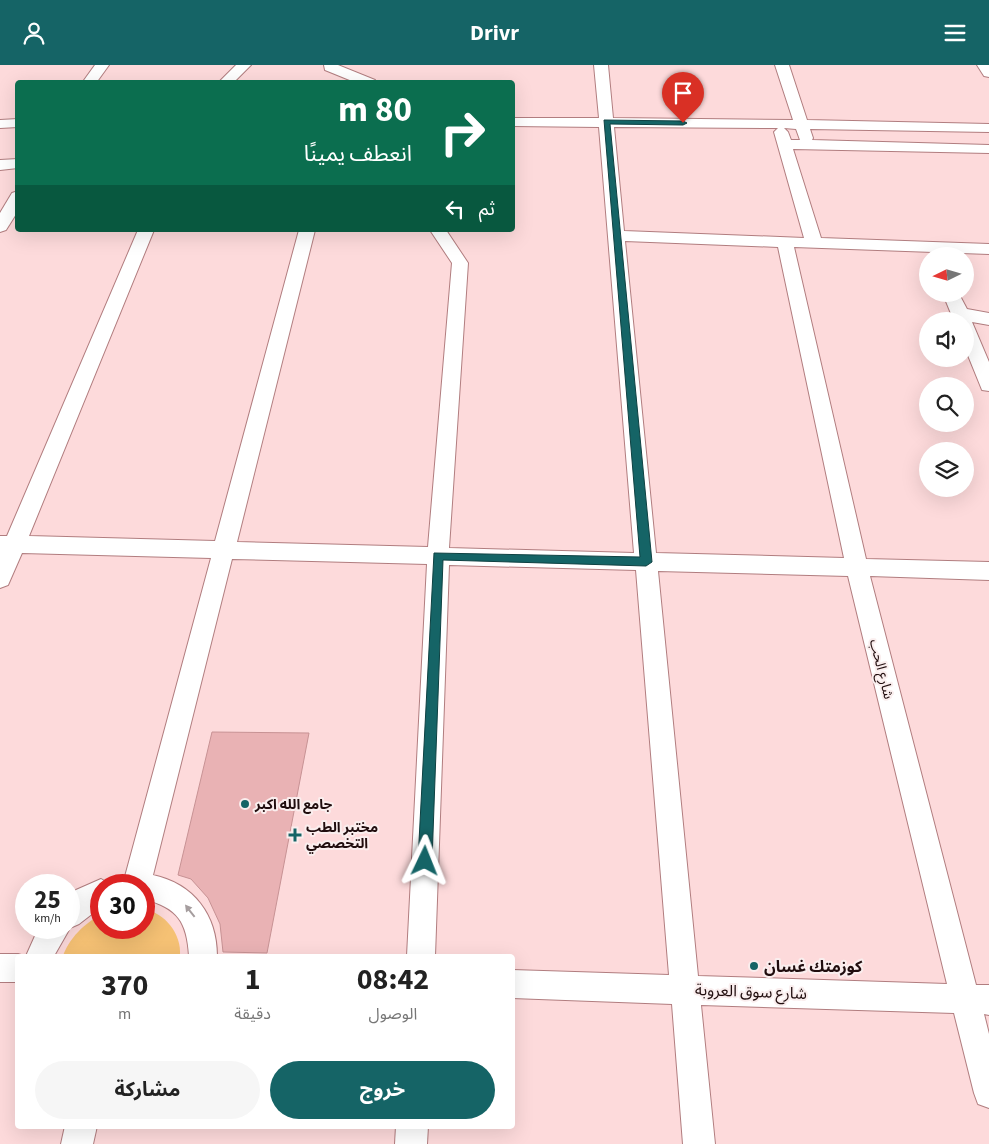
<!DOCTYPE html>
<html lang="ar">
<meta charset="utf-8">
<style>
body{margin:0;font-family:"Source Sans 3","Noto Sans Arabic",sans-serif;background:#f6f6f6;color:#222;direction:rtl;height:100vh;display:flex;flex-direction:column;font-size:19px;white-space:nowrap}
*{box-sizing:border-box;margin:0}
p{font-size:16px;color:#767676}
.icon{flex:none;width:28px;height:28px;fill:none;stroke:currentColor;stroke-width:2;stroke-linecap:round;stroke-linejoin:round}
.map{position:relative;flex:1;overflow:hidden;direction:ltr}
.drawer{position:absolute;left:15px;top:889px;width:500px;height:175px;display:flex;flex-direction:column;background:#fff;border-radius:5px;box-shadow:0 5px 20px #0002;direction:rtl}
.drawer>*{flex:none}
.banner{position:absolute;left:15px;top:15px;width:500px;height:152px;border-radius:5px;box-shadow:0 5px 20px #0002;direction:rtl;background:#0b6e4f;color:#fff;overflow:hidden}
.needle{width:32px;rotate:265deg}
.tools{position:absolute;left:919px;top:182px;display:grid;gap:10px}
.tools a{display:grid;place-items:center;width:55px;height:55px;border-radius:50%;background:#fff;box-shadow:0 5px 20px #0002;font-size:25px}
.speed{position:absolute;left:15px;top:809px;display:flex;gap:10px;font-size:25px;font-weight:700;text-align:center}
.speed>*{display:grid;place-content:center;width:65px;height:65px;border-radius:50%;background:#fff;box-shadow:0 5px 20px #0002;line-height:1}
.speed small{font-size:12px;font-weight:400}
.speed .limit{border:8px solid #d22;background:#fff;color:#111}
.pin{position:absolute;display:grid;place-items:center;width:42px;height:42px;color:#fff;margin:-51px -21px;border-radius:50% 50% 50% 0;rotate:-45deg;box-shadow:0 0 5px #0007}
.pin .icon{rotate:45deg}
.me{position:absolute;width:55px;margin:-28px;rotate:2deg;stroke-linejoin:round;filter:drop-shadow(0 0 4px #0008)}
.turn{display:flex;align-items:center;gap:18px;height:105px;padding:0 20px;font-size:22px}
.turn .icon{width:65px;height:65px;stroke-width:2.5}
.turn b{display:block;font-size:35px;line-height:42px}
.then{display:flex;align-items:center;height:48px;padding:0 20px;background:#0003;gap:10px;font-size:19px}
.eta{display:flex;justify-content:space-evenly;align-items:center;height:85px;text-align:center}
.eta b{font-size:30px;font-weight:700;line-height:35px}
.action{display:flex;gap:10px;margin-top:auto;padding:10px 20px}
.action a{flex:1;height:58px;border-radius:30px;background:#156466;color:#fff;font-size:20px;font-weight:700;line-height:58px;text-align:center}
.action a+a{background:#f6f6f6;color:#222}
header{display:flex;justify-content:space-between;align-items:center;height:65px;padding:0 20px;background:#156466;color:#fff;font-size:22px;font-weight:700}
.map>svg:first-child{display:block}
.green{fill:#f5c174}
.building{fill:#e9b2b4;stroke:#c79294}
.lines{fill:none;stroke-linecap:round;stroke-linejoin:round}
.minor-casing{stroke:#b17d7f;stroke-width:2}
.minor{fill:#fff;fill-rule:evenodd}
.oneway{fill:#a69e9f}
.route{fill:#156466;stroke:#0e4142}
.poi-dot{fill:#156466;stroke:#faeeee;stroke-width:2}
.labels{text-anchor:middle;stroke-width:4;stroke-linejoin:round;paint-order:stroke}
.street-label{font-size:14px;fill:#200d0e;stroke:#faeeee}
.poi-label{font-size:14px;font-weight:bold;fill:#200d0e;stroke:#faeeee;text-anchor:start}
.near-poi-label{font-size:16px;font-weight:bold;fill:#200d0e;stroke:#faeeee;text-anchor:start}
.near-street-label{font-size:16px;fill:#200d0e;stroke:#faeeee}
</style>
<header><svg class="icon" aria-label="menu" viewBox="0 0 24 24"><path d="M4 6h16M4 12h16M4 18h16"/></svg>Drivr<svg class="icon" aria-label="person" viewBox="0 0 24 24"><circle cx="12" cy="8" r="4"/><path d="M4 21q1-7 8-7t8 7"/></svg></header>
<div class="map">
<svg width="989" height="1079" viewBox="0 0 989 1079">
<rect width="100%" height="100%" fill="#fddadb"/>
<path class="green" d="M144 844C165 848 182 869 180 891H63C69 874 84 858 101 850V862H144Z"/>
<polygon class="building" points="212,667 309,668 267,888 223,887 220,859 208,833 191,814 178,810"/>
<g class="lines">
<defs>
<g id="minor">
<polygon points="95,0 109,0 96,18 82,18"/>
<polygon points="236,0 251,0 233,18 218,18"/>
<polygon points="324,0 338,0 375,15 377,18 357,18 325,5"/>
<path d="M594 0H608L613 53 793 55 775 0H789L807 55 989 59V67L810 64 813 73 812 75 989 80V88L793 84 821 173 989 179V189L794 182 866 494 989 497V515L870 511 976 920H989V950L984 949 989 969V1043L978 1039 974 1028 954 948 701 940 715 1079H683L672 939 512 933V905L669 910 636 505 449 500 435 891H407L427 499 232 494 153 810C194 819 217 850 217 891H189C187 857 178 843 144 834V820L123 819 211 493 22 488 8 520 0 523V471H7L138 165H154L29 471 215 476 299 165H315L237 477 428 482 452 198 430 165H446L468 198 449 483 634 488 599 62 512 61V53H599ZM614 62 778 63 774 67 804 173 624 166ZM784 63 796 64 800 75H791L788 67ZM625 176 778 182 844 493 656 488ZM658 506 848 511 947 919 698 911Z"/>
<polygon points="977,0 989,0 989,12 984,11"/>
<polygon points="18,54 18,62 0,63 0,55"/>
<polygon points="18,94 18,103 0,105 0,95"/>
<polygon points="18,126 18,146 6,165 0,167 0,148 12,128"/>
<polygon points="943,229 959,229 967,244 989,248 989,260 972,257 989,297 989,326 982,325 980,320 965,283 965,256 954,256"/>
<polygon points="101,814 111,820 101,820 101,842 79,859 70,863 54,891 26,891 39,862 69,862 69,831 76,825"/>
<polygon points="0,889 18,889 24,891 18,891 18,917 0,917"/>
<polygon points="65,1061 97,1061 93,1079 61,1079"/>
<polygon points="396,1061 428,1061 427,1079 395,1079"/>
</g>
</defs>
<use href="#minor" class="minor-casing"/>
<use href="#minor" class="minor"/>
</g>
<defs><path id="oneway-solid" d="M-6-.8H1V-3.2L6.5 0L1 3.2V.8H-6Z" transform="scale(1.25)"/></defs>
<use class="oneway" href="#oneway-solid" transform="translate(190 846) rotate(-128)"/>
<polygon class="route" points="604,55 683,56 687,58 683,60 610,59 652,497 646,501 443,495 432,796 430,801 425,802 420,801 418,796 434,488 640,492"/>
<g class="poi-dot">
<circle cx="245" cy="739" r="5"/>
<path d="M292.5 762.5h5v5h5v5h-5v5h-5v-5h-5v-5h5z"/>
<circle cx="754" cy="901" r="5"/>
</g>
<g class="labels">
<g class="street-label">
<text transform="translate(882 604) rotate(76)" y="5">شارع الحب</text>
</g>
<g class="poi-label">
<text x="255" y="744">جامع الله اكبر</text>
<text x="306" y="767">مختبر الطب<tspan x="306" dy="16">التخصصي</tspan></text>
</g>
<g class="near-poi-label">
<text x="764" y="907">كوزمتك غسان</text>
</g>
<g class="near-street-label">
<text transform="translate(751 926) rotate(2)" y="6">شارع سوق العروبة</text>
</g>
</g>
</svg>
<div class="tools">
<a><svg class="needle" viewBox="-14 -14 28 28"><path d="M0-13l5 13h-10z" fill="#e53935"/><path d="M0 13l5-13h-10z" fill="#767676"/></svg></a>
<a><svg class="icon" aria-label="sound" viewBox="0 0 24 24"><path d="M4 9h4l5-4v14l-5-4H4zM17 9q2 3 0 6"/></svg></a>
<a><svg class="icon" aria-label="search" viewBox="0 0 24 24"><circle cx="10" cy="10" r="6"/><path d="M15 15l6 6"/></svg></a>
<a><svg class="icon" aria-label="layers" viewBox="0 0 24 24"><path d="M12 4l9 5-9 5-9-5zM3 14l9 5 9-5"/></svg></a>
</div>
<div class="speed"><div>25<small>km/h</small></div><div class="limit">30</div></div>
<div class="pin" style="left:683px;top:58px;background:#d93025"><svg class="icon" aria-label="arrive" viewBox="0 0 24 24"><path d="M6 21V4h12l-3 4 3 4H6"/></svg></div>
<svg class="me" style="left:425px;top:796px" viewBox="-20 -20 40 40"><path d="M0-17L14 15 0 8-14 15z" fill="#156466" stroke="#fff" stroke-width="4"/></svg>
<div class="banner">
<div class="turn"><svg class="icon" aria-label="right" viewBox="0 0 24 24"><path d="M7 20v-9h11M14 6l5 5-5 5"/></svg><div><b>80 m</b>انعطف يمينًا</div></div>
<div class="then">ثم<svg class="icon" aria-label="left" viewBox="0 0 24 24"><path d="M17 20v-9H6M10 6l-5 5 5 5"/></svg></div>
</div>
<section class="drawer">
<div class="eta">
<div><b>08:42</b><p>الوصول</p></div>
<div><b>1</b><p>دقيقة</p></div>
<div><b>370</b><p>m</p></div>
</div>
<div class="action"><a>خروج</a><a>مشاركة</a></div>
</section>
</div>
